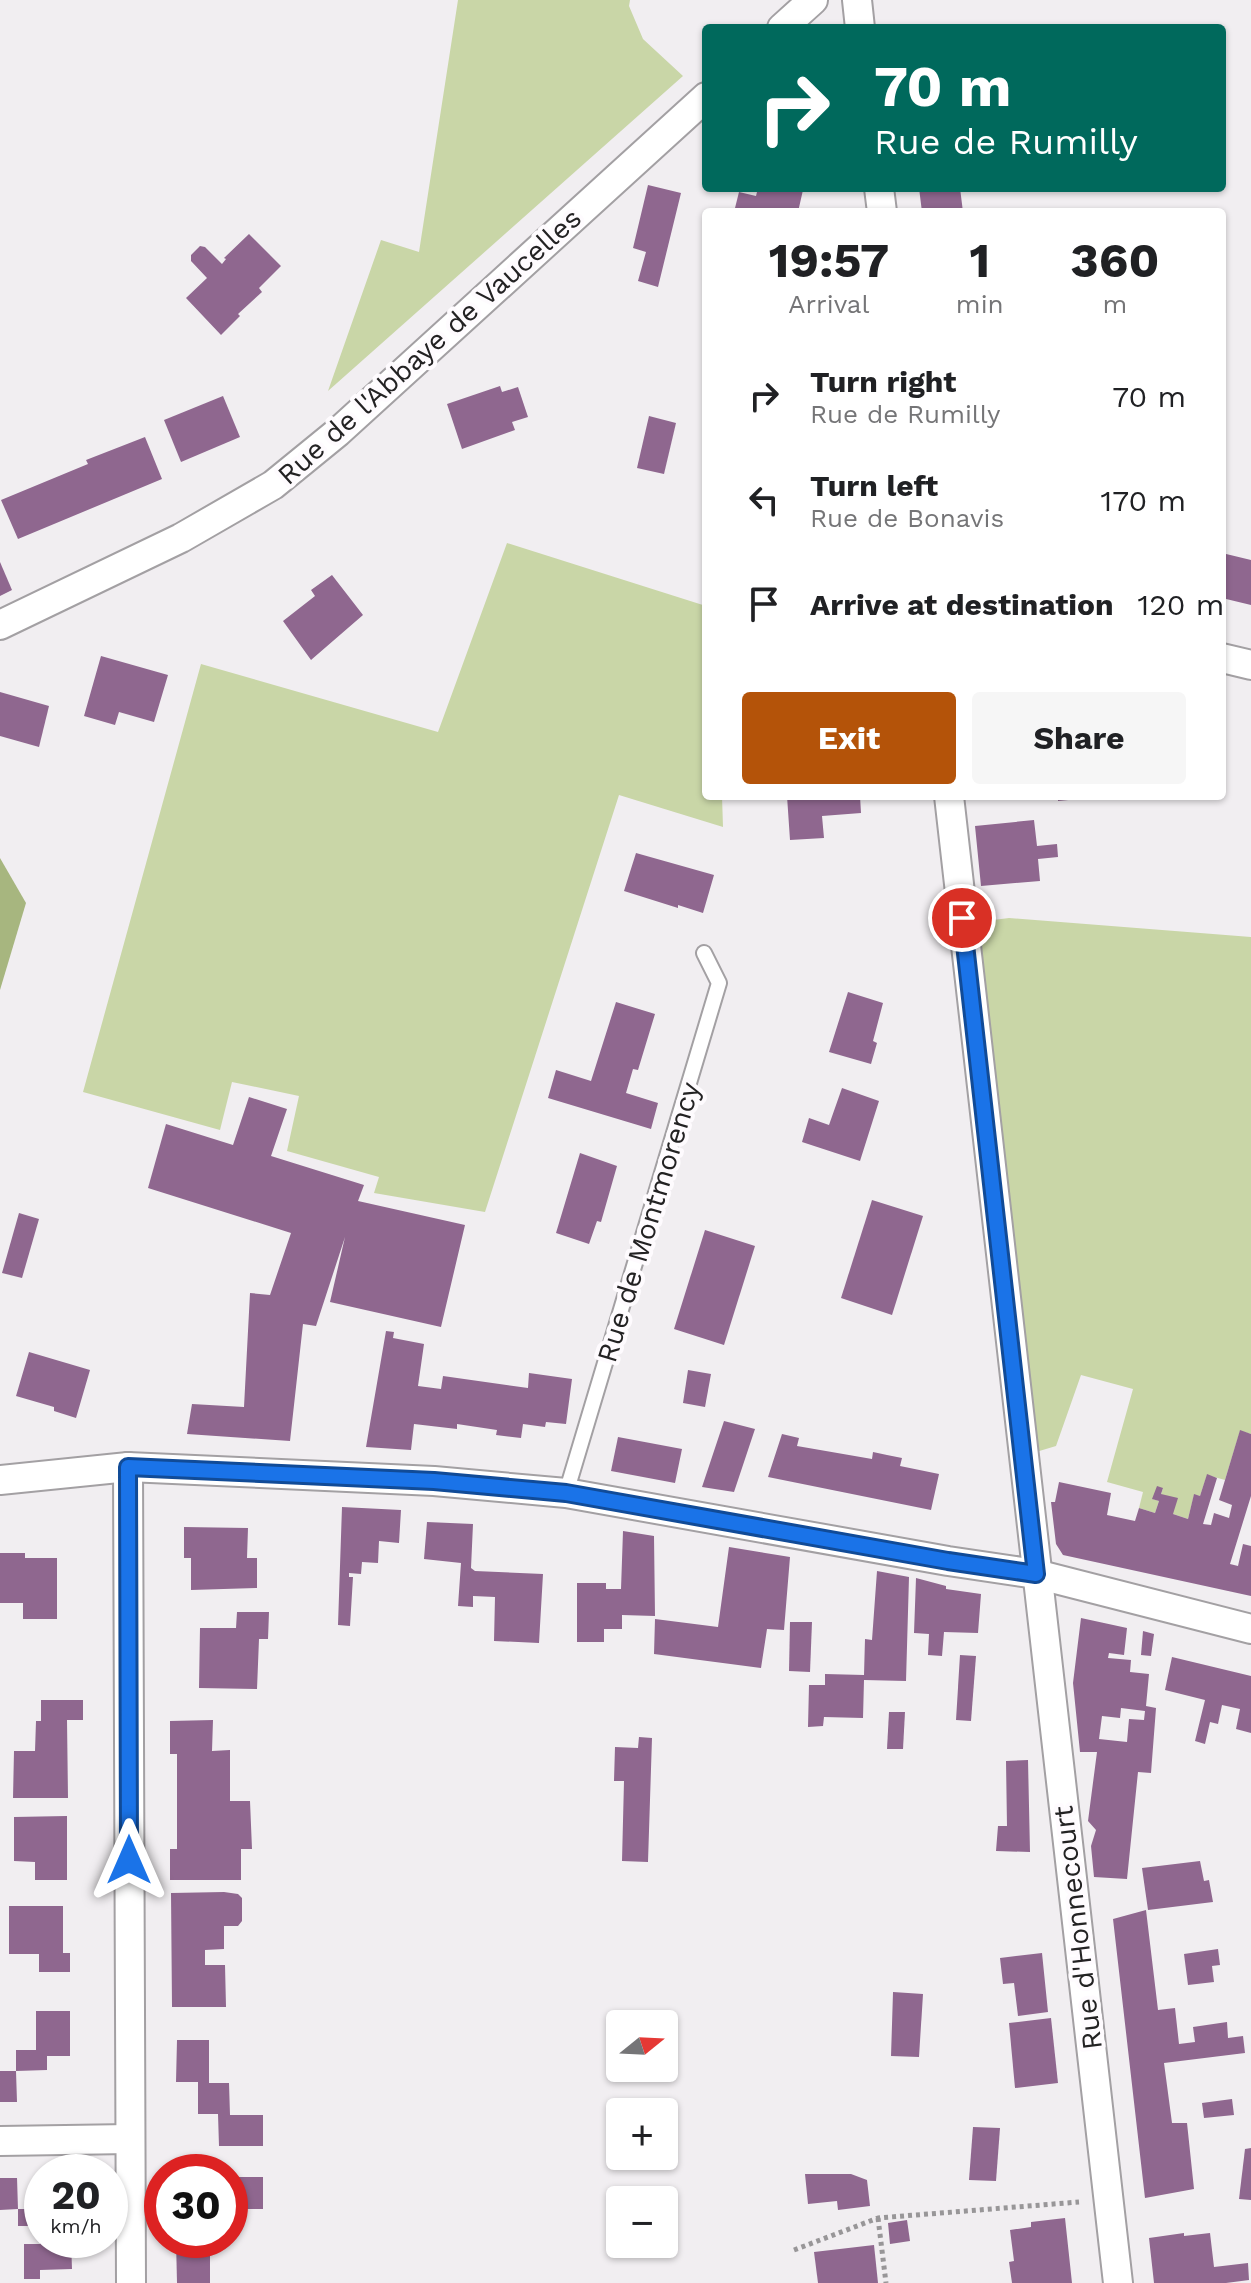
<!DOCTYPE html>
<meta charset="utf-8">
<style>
body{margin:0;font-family:"Work Sans",sans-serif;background:#f6f6f6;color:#202124;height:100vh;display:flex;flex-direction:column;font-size:30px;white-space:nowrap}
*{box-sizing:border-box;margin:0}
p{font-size:26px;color:#757577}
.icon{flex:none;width:44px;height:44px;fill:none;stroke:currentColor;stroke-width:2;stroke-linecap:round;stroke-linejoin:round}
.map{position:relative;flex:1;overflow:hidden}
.drawer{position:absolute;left:702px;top:208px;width:524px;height:592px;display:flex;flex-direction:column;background:#fff;border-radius:8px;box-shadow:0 2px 6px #0004}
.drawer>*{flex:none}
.guide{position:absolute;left:702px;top:24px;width:524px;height:168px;border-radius:8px;box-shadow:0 2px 6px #0004;background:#00695c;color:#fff;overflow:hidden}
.needle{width:52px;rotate:72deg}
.controls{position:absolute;left:606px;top:2010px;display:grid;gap:16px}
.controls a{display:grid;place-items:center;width:72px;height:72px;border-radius:8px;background:#fff;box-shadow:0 2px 6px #0004;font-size:40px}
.speed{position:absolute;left:24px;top:2154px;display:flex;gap:16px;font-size:40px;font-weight:700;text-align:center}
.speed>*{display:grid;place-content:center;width:104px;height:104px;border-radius:50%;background:#fff;box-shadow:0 2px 6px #0004;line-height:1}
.speed small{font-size:20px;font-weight:400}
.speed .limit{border:12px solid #d22;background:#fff;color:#111}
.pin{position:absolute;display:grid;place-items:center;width:68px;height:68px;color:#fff;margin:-34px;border:4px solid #fff;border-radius:50%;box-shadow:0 2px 8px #0007}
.me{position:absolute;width:88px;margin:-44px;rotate:0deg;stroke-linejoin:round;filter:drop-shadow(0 0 6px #0008)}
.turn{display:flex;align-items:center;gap:28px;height:168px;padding:0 40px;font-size:36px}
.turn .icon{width:104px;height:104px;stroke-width:2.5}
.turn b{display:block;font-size:56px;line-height:68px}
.eta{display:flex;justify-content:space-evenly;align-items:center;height:136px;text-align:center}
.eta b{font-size:48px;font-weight:700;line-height:56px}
.primary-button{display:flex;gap:16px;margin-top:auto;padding:16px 40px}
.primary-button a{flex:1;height:92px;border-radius:8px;background:#b45309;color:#fff;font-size:32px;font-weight:700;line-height:92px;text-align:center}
.primary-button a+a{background:#f6f6f6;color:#202124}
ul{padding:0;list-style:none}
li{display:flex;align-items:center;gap:24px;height:104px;padding:0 40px}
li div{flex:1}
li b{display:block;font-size:30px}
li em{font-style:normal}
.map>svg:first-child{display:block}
.green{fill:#c9d6a7}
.forest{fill:#a7b67f}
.building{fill:#8f678f;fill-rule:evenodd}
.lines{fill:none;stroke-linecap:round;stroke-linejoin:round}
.lane-casing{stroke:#a3a0a3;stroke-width:18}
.street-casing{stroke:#a3a0a3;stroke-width:32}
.path{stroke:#989698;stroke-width:5;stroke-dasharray:4 4;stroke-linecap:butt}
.lane{stroke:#fff;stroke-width:14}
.street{stroke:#fff;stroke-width:28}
.route-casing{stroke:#114b97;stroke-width:20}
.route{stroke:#1a73e8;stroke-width:14}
.labels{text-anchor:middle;stroke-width:8;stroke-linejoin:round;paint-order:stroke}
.street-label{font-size:28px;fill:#232223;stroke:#fefbfe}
</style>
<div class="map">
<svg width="1251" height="2283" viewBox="0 0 1251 2283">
<rect width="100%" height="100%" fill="#f1eef1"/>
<g class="green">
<polygon points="458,0 630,0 629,6 643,39 683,76 328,391 381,240 419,252"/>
<polygon points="507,543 706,606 706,796 722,796 723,827 619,795 485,1212 374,1193 379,1177 287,1151 299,1096 232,1082 220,1130 83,1092 201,664 438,732"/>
<polygon points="1009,918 1251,937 1251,1434 1240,1431 1225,1480 1207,1475 1200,1496 1194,1495 1188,1519 1173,1514 1161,1494 1163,1488 1153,1499 1159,1501 1155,1513 1139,1508 1143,1492 1107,1482 1133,1389 1081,1375 1056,1446 1036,1452 978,922"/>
</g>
<polygon class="forest" points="0,858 26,903 0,990"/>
<g class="building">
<polygon points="648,185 681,193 658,287 638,281 646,252 633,248"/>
<polygon points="758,188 803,190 798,212 734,212 739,192 756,196"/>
<polygon points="919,188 960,188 963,212 922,212"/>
<polygon points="249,234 281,266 259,288 262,292 238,314 240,316 221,335 186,298 207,278 191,261 191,255 200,246 205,247 222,264 226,259 224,258"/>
<polygon points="500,386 502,392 518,387 528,417 512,422 515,430 462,449 447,404"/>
<polygon points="223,396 240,437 181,462 164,420"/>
<polygon points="649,416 676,423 664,474 637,468"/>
<polygon points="145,437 162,479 18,539 1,500 88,464 86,460"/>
<polygon points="1222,553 1251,560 1251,605 1222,598"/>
<polygon points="0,562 12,590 0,596"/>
<polygon points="332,575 363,615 311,660 283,621 315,596 311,590"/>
<polygon points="101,656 168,675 154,722 119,712 115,725 84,716"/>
<polygon points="0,692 49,706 39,747 0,736"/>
<polygon points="787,796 860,796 861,813 822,816 824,838 790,840"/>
<polygon points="1058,796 1089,796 1089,798 1058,801"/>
<polygon points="1034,820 1037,846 1057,844 1058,857 1038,859 1040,881 981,886 975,826"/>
<polygon points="636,853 714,875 703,913 678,905 678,908 624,891"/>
<polygon points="848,992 883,1003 873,1041 877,1043 871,1064 829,1052"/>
<polygon points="616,1002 655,1014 638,1070 633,1069 626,1093 658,1103 651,1129 548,1098 556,1070 591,1081"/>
<polygon points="842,1088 879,1101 860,1161 802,1142 809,1118 829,1125"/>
<polygon points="249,1097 287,1109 271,1156 364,1185 358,1201 465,1225 441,1327 330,1302 345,1237 316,1326 303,1324 290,1441 187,1434 192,1404 244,1407 250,1293 270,1295 291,1233 148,1188 166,1124 233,1145"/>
<polygon points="580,1153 617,1166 601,1222 597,1221 589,1244 556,1233"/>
<polygon points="872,1200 923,1216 892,1315 841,1298"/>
<polygon points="19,1213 39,1219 22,1278 2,1273"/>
<polygon points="705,1230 755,1246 724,1345 674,1329"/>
<polygon points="386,1331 394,1332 393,1338 424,1344 418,1386 441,1389 443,1376 528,1388 529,1373 572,1379 566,1424 546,1422 545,1427 523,1424 521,1438 496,1435 497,1430 457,1424 457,1429 414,1424 411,1450 366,1447"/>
<polygon points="29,1352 90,1370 76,1418 54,1411 54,1407 16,1396"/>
<polygon points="688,1370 711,1374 705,1407 683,1403"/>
<polygon points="724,1421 755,1429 734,1492 702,1487"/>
<polygon points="1240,1430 1251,1434 1251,1496 1230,1564 1238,1566 1243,1544 1251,1546 1251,1596 1063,1555 1056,1544 1051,1502 1055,1502 1059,1482 1111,1493 1107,1515 1135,1521 1139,1508 1155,1513 1159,1501 1152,1499 1157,1486 1163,1488 1161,1494 1178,1498 1173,1514 1188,1519 1194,1494 1200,1496 1207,1474 1217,1478 1203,1524 1211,1525 1214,1513 1229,1518 1232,1505 1219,1500"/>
<polygon points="782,1434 799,1438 797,1446 872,1459 873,1452 887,1455 902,1458 900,1466 939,1474 931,1510 768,1477"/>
<polygon points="618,1437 682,1449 675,1483 611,1471"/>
<polygon points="342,1507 401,1510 399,1543 379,1541 378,1563 362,1562 361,1574 349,1573 349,1577 353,1577 350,1626 338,1625"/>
<polygon points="427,1522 473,1524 471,1568 475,1571 543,1574 539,1643 494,1641 495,1597 473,1596 473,1607 458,1606 461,1563 424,1559"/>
<polygon points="184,1527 248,1528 247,1558 257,1558 257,1588 191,1590 191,1558 184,1558"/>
<polygon points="623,1531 654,1536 655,1616 622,1615 622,1629 604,1629 604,1642 577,1642 577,1583 606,1583 606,1589 621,1589"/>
<polygon points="729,1547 790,1557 784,1630 767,1629 761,1668 654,1654 655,1619 718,1627"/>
<polygon points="0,1553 25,1553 25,1558 57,1558 57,1619 23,1619 23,1603 0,1603"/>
<polygon points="877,1571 909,1577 906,1681 864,1680 863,1718 824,1717 823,1726 808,1727 809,1685 825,1685 825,1674 864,1675 865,1639 872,1640"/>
<polygon points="916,1578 946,1586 946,1589 981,1594 978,1633 944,1632 942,1656 928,1655 929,1634 914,1633"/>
<polygon points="237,1612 269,1612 268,1639 259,1639 257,1689 199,1688 200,1628 236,1628"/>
<path d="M1081 1618 1127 1628 1124 1655 1109 1653 1108 1658 1131 1660 1130 1672 1149 1674 1146 1706 1156 1708 1151 1773 1138 1772 1127 1879 1094 1877 1091 1846 1096 1830 1088 1821 1097 1752H1080L1073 1683ZM1121 1708 1145 1711 1144 1720 1129 1719 1127 1742 1099 1739 1102 1716 1120 1718Z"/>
<polygon points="790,1622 812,1622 810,1672 789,1671"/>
<polygon points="1143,1631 1154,1634 1151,1656 1141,1655"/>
<polygon points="960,1655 976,1656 971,1721 956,1720"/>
<polygon points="1172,1657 1251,1676 1251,1733 1236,1729 1240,1709 1222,1705 1218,1724 1210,1722 1205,1744 1195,1741 1205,1700 1165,1690"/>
<polygon points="41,1700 83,1700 83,1720 67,1720 68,1798 13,1798 14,1751 35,1751 36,1721 41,1721"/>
<polygon points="889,1712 905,1712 903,1749 887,1749"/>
<polygon points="213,1720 212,1751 230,1750 230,1801 250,1801 252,1849 241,1849 241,1880 170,1880 170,1849 177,1849 177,1754 170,1754 170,1721"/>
<polygon points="639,1737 652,1738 648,1862 622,1861 624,1781 614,1781 615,1747 638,1748"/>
<polygon points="1028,1760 1030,1852 996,1851 998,1826 1007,1826 1006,1761"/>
<polygon points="67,1816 67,1880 35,1880 35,1862 14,1861 14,1817"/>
<polygon points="1200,1861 1204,1881 1209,1880 1213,1902 1148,1910 1142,1868"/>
<polygon points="224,1892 238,1894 242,1898 242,1921 238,1926 224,1926 224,1949 205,1950 205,1965 225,1965 226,2007 172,2007 171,1893"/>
<polygon points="9,1906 63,1906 63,1953 70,1953 70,1972 39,1972 39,1954 9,1954"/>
<polygon points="1146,1910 1158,2010 1175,2008 1179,2044 1195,2042 1193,2027 1227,2022 1228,2038 1243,2036 1245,2053 1164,2063 1172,2123 1187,2123 1194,2189 1145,2198 1113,1919"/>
<polygon points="1218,1949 1220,1965 1212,1966 1214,1982 1188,1985 1184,1954"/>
<polygon points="1042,1953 1048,2012 1018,2016 1014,1983 1003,1984 1000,1958"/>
<polygon points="893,1992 923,1994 919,2057 891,2056"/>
<polygon points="36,2011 70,2011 70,2056 47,2056 47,2070 16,2071 17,2102 0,2102 0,2071 16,2071 16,2050 36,2050"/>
<polygon points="1051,2018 1058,2083 1015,2088 1009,2023"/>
<polygon points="177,2040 209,2040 209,2083 229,2083 230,2115 263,2115 263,2146 219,2146 218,2114 198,2114 198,2082 176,2082"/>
<polygon points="1232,2099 1234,2115 1204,2118 1202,2103"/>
<polygon points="973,2127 1000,2128 996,2181 969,2180"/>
<polygon points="1251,2148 1251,2200 1239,2199 1245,2149"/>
<polygon points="805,2174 851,2174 867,2180 870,2206 838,2210 837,2201 808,2204"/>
<rect x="230" y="2177" width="33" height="32"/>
<polygon points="0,2178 17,2178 18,2209 0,2210"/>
<rect x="18" y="2209" width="24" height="17"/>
<polygon points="1065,2218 1072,2283 1012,2283 1009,2262 1014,2261 1010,2230 1031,2227 1031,2222"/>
<polygon points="907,2220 910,2241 890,2244 888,2223"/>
<polygon points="1184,2233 1184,2236 1210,2233 1214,2267 1248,2263 1249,2280 1226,2283 1154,2283 1149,2238"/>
<polygon points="40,2240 71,2240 72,2269 40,2270 40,2279 24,2279 24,2244 40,2244"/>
<polygon points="176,2240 210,2240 210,2283 177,2283"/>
<polygon points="874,2245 878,2283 818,2283 814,2252"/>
</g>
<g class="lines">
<defs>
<polyline id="lane" points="566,1493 719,983 704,953"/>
<g id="street">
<polyline points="857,0 860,28"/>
<polyline points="782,28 813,0"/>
<polyline points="879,188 882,212"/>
<polyline points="0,625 181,538 273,485 338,432 706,97"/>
<polyline points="1222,658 1251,665"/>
<polyline points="949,796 1118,2283"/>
<polyline points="128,1467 131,2283"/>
<polyline points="0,1480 128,1467 434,1481 566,1493 948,1561 1036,1574 1251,1629"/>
<polyline points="0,2141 130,2139"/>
</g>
</defs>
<use href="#lane" class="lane-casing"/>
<use href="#street" class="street-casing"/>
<g class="path">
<polyline points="878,2218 886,2283"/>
<polyline points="794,2250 878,2218 1079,2202"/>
</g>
<use href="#lane" class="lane"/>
<use href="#street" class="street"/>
</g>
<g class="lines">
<defs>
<polyline id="route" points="129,1860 128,1467 434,1481 566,1493 948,1561 1036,1574 962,918"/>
</defs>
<use href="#route" class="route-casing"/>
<use href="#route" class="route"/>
</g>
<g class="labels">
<g class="street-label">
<text transform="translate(429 346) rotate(-42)" y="10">Rue de l'Abbaye de Vaucelles</text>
<text transform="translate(648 1222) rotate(-73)" y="10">Rue de Montmorency</text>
<text transform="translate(1077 1928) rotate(-97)" y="10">Rue d'Honnecourt</text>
</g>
</g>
</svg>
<div class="controls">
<a><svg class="needle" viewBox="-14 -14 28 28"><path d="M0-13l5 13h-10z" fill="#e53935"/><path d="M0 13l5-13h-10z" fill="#757577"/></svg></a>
<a>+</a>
<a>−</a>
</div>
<div class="speed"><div>20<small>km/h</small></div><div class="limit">30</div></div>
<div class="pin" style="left:962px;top:918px;background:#d93025"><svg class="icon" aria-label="arrive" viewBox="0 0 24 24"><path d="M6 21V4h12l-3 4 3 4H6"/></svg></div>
<svg class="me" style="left:129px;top:1860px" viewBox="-20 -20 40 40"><path d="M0-17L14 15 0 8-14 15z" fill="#1a73e8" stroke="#fff" stroke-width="4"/></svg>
<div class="guide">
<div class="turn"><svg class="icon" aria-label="right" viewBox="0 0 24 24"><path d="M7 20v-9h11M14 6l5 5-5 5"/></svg><div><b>70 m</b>Rue de Rumilly</div></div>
</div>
<section class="drawer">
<div class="eta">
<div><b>19:57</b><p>Arrival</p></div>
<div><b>1</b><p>min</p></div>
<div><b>360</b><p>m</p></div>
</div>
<ul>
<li><svg class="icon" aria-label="right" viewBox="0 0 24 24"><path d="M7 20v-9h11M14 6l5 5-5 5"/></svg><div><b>Turn right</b><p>Rue de Rumilly</p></div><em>70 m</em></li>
<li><svg class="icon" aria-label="left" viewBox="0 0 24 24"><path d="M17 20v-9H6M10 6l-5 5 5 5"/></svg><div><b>Turn left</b><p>Rue de Bonavis</p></div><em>170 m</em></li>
<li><svg class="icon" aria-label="arrive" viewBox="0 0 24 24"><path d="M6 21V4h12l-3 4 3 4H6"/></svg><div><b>Arrive at destination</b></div><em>120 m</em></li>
</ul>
<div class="primary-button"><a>Exit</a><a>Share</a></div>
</section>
</div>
